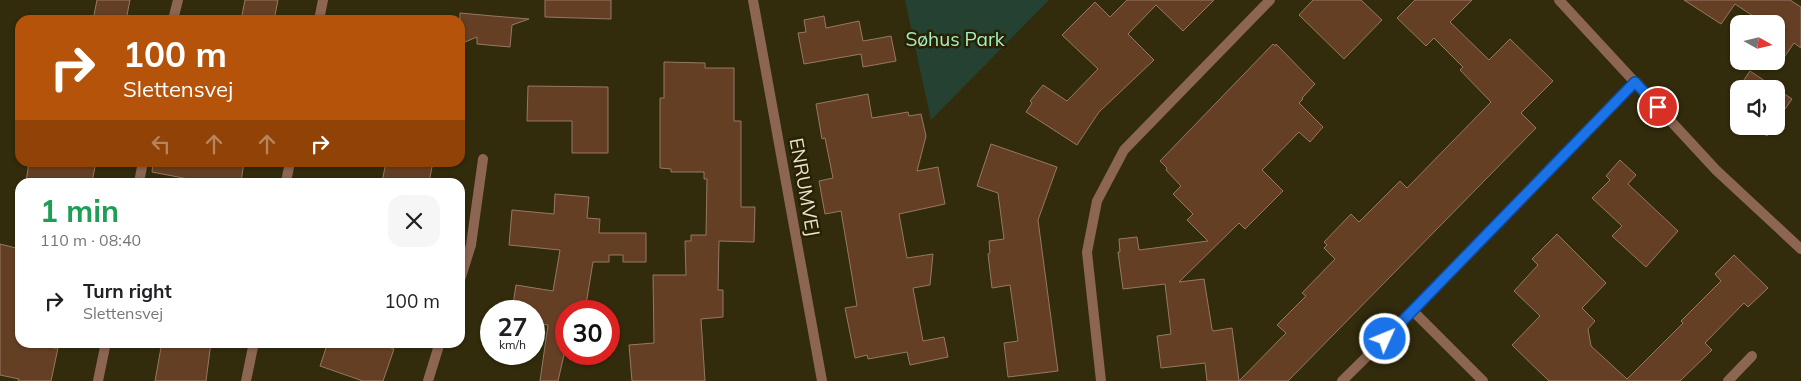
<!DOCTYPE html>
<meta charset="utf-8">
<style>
body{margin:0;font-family:Mulish,sans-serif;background:#f6f6f6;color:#202124;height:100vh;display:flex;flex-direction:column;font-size:19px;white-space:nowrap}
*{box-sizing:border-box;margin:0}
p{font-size:16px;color:#757577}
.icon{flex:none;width:28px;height:28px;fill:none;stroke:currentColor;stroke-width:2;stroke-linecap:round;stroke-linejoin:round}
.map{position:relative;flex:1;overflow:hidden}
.side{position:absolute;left:15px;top:178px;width:450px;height:170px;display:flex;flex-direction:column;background:#fff;border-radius:15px;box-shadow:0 1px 4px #0004}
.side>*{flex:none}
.banner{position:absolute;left:15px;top:15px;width:450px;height:152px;border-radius:15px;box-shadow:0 1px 4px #0004;background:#b45309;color:#fff;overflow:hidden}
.needle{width:32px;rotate:98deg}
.tools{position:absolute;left:1730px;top:15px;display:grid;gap:10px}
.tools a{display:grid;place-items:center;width:55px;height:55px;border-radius:10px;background:#fff;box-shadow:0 1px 4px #0004;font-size:25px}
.speed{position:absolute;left:480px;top:300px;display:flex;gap:10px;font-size:25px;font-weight:700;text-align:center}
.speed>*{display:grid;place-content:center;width:65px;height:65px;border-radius:50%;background:#fff;box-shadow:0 1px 4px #0004;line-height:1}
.speed small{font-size:12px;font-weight:400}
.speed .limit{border:8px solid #d22;background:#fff;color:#111}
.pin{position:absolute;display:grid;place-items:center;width:42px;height:42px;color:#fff;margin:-21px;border:2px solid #fff;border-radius:50%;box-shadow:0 1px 5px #0007}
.me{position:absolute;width:55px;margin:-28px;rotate:46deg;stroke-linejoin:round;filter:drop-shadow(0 0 4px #0008)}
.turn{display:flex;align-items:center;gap:18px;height:105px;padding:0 25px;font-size:22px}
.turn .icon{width:65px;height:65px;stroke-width:2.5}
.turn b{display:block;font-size:35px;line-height:42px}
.lanes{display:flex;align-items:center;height:48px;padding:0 25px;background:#0003;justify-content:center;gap:25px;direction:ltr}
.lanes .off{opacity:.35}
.round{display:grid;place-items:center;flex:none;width:52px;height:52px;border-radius:15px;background:#f6f6f6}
.headline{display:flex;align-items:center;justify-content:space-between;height:85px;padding:0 25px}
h1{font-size:30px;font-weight:700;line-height:38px;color:#1e9e55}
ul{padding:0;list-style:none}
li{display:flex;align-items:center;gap:15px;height:75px;padding:0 25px}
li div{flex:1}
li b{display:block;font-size:19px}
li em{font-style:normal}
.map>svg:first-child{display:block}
.green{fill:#244132}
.building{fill:#653f24;stroke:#967864}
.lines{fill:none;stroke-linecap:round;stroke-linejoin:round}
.minor{stroke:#8c6553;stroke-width:10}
.tertiary{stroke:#8c6553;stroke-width:10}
.route-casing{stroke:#114b97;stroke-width:12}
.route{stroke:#1a73e8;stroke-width:9}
.labels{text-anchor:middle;stroke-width:5;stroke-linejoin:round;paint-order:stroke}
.park-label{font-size:19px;fill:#a2f0c6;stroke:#282203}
.street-label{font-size:19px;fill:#e8e5d3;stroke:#282203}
</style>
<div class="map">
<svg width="1801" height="381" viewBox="0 0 1801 381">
<rect width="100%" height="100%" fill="#322b0c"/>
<polygon class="green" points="905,0 1049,0 931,120"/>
<g class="building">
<polygon points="97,0 130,0 126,20 93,20"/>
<polygon points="245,0 278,0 274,20 241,20"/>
<polygon points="545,0 611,0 611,19 545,17"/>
<polygon points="1127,0 1214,0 1183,31 1156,5 1128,34 1154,60 1099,112 1077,145 1026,112 1032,103 1030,101 1043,85 1067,101 1098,69 1062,35 1095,2 1110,17"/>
<polygon points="1313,0 1361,0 1382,20 1344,59 1299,15"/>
<polygon points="1415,0 1472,0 1450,22 1489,60 1510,39 1553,81 1521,113 1536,128 1288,381 1207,381 1205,363 1161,368 1157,336 1171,334 1165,284 1123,289 1118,252 1120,252 1119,239 1137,237 1139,250 1208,241 1187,220 1193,214 1173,194 1181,186 1166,170 1167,168 1160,161 1273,44 1275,46 1276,44 1315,84 1302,98 1303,99 1299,103 1323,127 1310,142 1299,132 1262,170 1283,191 1245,229 1239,223 1179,282 1204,279 1212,329 1213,331 1232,328 1239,381 1286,333 1277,325 1306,296 1302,293 1335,259 1324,248 1327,245 1324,242 1351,214 1359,222 1400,181 1407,188 1491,102 1460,70 1463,67 1434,38 1426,46 1397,18"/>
<polygon points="1684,0 1790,0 1801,7 1801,48 1794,43 1776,69 1776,24 1765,24 1735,4 1721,24"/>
<polygon points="460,13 493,16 529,19 512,25 510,47 477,44 477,37 460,44"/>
<polygon points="824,16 826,28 859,21 863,41 891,36 896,61 863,67 861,54 804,64 798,33 806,32 804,20"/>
<polygon points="664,62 705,63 705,68 734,68 734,121 741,121 741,207 755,207 754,242 719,241 718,290 723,290 723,317 701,319 705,381 632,381 629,345 654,343 653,275 686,275 685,241 691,241 691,235 706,235 707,179 704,179 704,172 671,172 671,169 660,168 660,98 664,98"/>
<polygon points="1750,71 1792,99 1776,122 1776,89 1739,89 1739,103 1735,93"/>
<polygon points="528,86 608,87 608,153 572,153 572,121 527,121"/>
<polygon points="868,94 872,118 908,112 909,116 921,114 926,136 917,171 938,167 945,204 899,214 907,258 933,254 930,285 913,288 923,341 944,337 948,357 910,365 907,352 868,359 867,355 855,358 845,308 857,306 841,211 825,214 819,181 833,178 825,138 822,139 816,104"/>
<polygon points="1752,126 1774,126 1767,136"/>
<polygon points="991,144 1057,167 1038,220 1058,371 1008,377 1004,343 1018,341 1010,285 992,288 988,254 990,253 989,241 1004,239 998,193 977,186"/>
<polygon points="1620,160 1636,175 1628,184 1678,231 1646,267 1612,236 1622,226 1592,198 1610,180 1606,176"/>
<polygon points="29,162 96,162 92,182 26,182"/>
<polygon points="153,162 244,162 241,182 204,182 152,172"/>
<polygon points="386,162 433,162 429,182 382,182"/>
<polygon points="555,194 589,197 587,218 600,219 599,233 646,233 646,262 623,262 623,255 609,255 609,262 593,262 585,311 566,311 566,346 558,381 540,381 548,325 534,323 534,311 512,311 516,285 553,291 560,250 509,245 512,210 554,214"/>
<polygon points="1557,234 1606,283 1582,308 1595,321 1588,329 1591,346 1627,379 1683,323 1681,321 1721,281 1715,274 1734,255 1768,288 1748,307 1744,303 1705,343 1712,350 1680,381 1549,381 1512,345 1540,316 1514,291 1538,265 1532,259"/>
<polygon points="0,244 20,249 20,342 54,342 53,348 58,348 51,381 18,381 19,379 0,375"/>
<polygon points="162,342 211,342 206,381 155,381"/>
<polygon points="328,342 387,342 385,346 394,349 383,381 363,381 320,366"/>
</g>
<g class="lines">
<g class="minor">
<polyline points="753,0 822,381"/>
<polyline points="173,20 178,0"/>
<polyline points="319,20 323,0"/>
<polyline points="139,182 143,162"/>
<polyline points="286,182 290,162"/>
<polyline points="460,280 471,245 483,159"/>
<polyline points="1413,311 1483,381"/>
<polyline points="98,381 106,342"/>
<polyline points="246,381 254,342"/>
<polyline points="428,381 440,342"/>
<polyline points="1101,381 1087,252 1097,201 1124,150 1270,0"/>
<polyline points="1342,381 1413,311 1635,82"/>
<polyline points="1728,381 1752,356"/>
</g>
<polyline class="tertiary" points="1559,0 1716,170 1801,249"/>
</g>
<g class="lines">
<defs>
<polyline id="route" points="1385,339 1635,82 1658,107"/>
</defs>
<use href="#route" class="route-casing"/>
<use href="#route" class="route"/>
</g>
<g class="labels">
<g class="park-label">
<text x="955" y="46">Søhus Park</text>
</g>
<g class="street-label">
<text transform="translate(805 187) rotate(80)" y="7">ENRUMVEJ</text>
</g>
</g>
</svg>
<div class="tools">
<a><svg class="needle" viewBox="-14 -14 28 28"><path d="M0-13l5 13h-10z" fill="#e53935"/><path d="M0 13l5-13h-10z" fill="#757577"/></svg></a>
<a><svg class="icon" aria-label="sound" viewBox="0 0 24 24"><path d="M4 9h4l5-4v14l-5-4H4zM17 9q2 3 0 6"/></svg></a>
</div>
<div class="speed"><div>27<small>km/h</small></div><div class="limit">30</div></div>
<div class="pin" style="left:1658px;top:107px;background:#d93025"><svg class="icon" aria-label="arrive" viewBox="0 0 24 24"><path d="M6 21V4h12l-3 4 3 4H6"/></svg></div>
<svg class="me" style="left:1385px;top:339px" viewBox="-20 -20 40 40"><circle r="17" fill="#1a73e8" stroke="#fff" stroke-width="3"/><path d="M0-11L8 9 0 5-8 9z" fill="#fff"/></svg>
<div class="banner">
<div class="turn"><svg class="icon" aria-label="right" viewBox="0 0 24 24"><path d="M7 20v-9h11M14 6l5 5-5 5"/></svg><div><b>100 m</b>Slettensvej</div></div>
<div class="lanes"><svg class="icon off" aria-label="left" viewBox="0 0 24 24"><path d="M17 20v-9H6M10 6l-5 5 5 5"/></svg><svg class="icon off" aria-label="ahead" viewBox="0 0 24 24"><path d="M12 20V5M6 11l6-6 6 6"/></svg><svg class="icon off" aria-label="ahead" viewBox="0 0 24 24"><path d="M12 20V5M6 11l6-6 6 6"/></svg><svg class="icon" aria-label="right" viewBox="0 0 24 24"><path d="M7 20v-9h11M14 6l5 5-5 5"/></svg></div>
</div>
<section class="side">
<div class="headline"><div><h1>1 min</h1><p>110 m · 08:40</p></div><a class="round"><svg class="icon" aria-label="close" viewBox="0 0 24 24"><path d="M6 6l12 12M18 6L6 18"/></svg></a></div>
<ul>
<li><svg class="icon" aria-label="right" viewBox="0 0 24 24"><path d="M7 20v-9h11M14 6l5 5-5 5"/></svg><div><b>Turn right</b><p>Slettensvej</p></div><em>100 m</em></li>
</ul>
</section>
</div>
